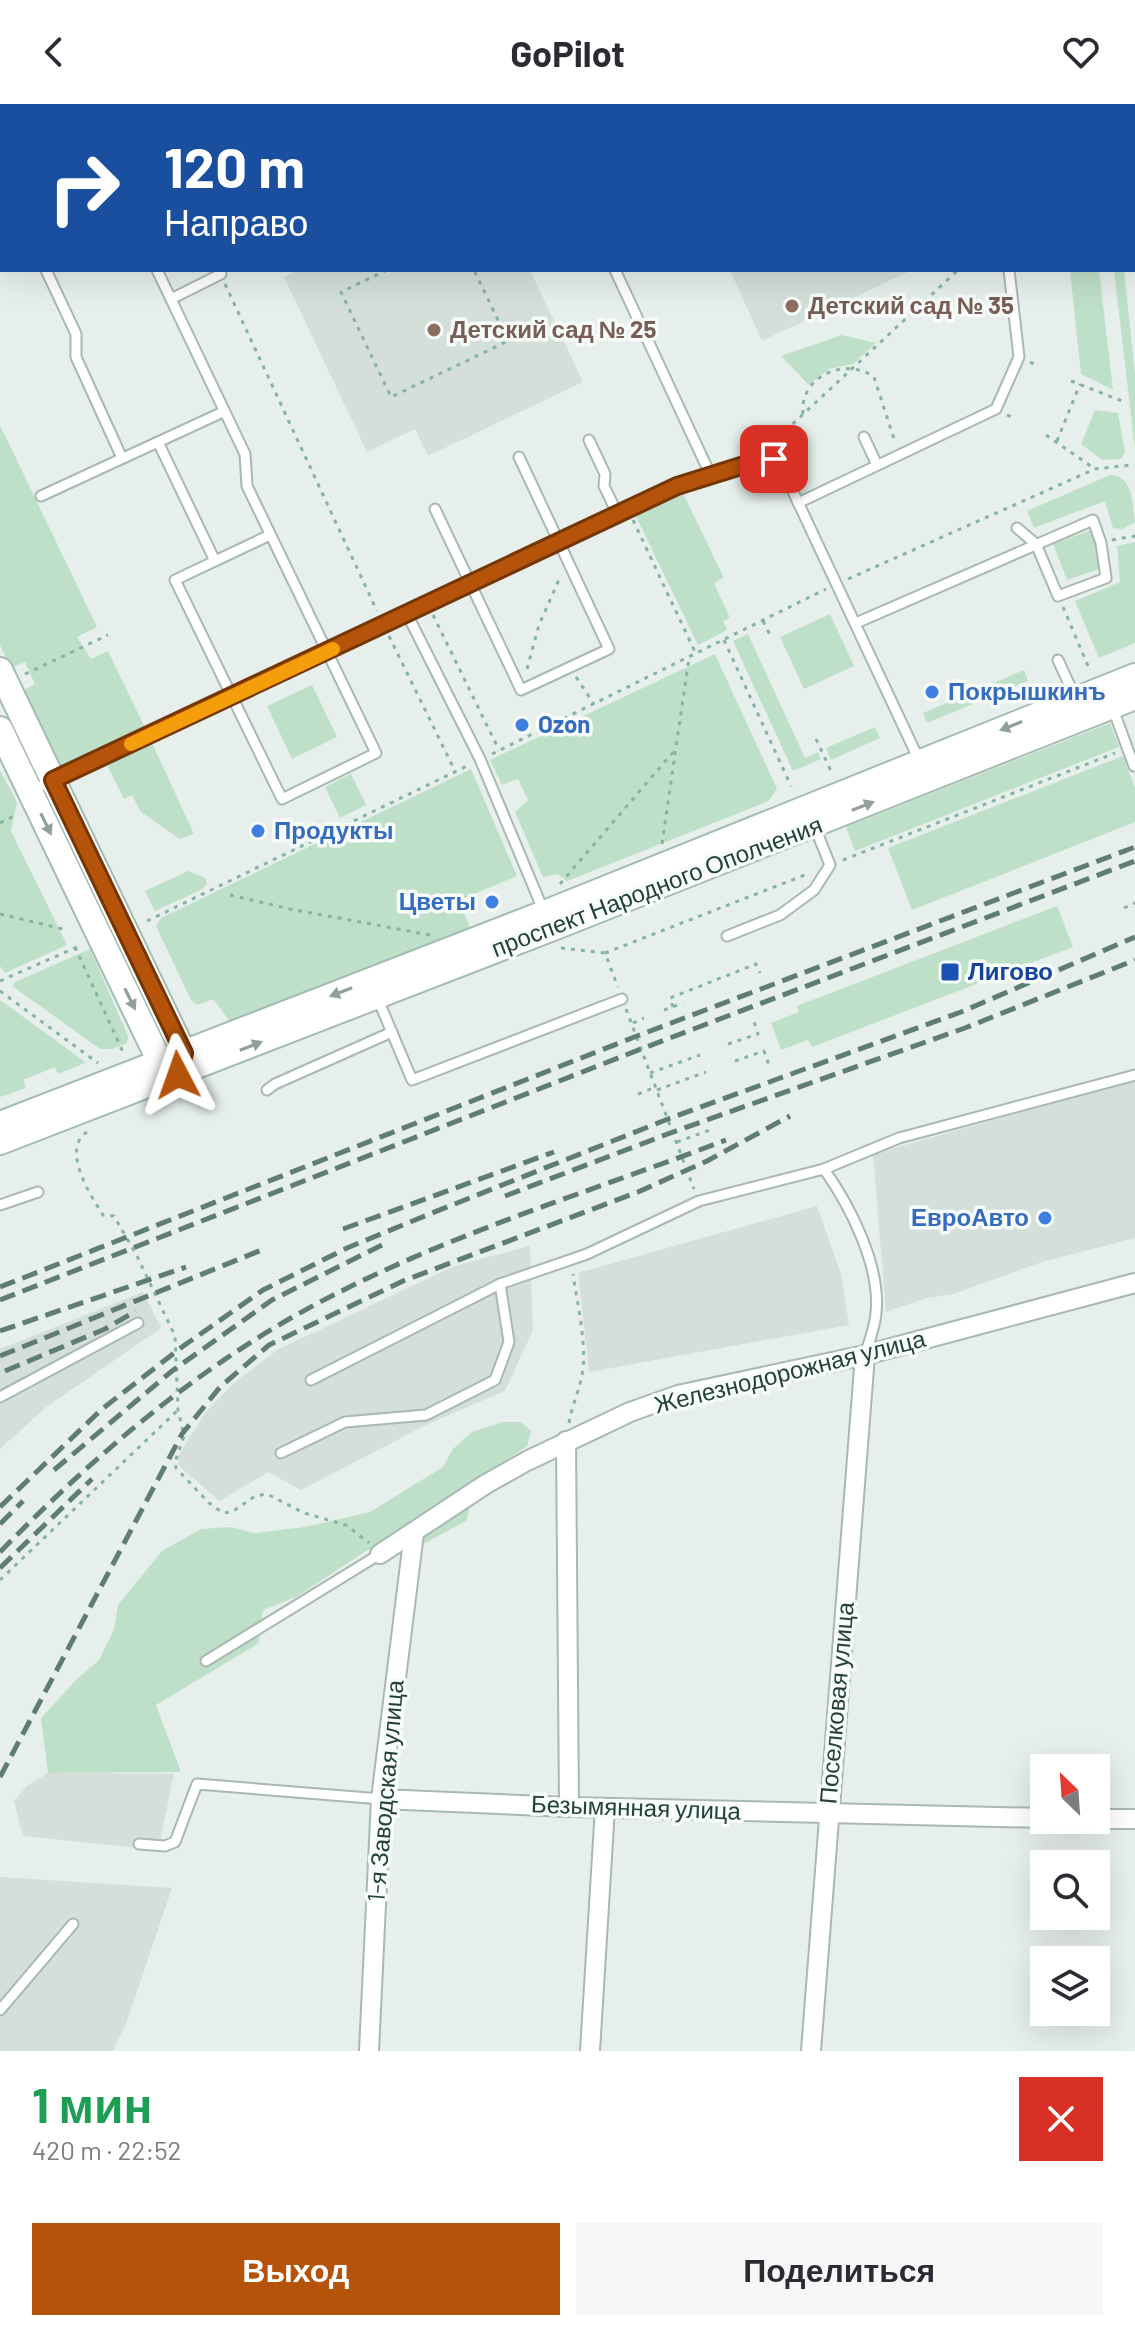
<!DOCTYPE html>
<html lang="ru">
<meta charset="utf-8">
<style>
body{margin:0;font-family:Barlow,sans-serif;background:#f7f7f7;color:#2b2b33;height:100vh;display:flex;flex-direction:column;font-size:30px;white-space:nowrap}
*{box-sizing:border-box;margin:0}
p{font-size:26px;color:#7c7c81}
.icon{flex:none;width:44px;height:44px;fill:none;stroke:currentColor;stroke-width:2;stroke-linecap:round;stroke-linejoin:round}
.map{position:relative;height:1947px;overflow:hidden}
.details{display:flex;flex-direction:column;background:#fff;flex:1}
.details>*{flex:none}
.banner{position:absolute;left:0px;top:0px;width:1136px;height:168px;box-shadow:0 8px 32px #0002;background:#1a4fa0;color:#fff;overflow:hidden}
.needle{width:52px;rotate:335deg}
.tools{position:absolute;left:1030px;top:1650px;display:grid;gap:16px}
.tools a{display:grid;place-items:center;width:80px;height:80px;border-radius:0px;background:#fff;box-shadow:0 8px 32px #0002;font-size:40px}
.pin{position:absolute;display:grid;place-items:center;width:68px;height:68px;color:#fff;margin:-34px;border-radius:16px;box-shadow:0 4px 12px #0006}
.me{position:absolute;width:88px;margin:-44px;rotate:356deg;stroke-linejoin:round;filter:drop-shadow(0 0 6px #0008)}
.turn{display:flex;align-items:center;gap:28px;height:168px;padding:0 32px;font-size:36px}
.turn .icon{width:104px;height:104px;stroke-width:2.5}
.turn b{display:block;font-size:56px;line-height:68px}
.round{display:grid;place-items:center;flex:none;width:84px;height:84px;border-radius:0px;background:#f7f7f7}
.summary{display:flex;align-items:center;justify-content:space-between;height:136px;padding:0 32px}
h1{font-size:48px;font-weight:700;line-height:60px;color:#1e9e55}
.primary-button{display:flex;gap:16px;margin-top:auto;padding:16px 32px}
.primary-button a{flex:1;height:92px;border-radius:0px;background:#b45309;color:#fff;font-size:32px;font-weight:700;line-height:92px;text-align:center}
.primary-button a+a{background:#f7f7f7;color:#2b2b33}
header{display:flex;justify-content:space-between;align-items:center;height:104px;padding:0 32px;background:#fff;font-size:36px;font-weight:700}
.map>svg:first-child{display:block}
.built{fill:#d4dfda}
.green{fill:#bfe0c8}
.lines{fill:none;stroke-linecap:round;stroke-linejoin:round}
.lane-casing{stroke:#a8b8b2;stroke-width:13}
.street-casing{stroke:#a8b8b2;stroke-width:22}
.secondary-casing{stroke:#a4bbb3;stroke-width:28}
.path{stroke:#86b3a5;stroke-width:3;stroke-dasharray:4 6;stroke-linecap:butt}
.lane{stroke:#fff;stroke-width:9}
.street{stroke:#fff;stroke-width:18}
.secondary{stroke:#fff;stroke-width:24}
.rail{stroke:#5f7d75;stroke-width:5;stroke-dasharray:16 8;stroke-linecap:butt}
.oneway{fill:#92a09c}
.route-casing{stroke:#753606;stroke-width:20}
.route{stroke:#b45309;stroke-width:14}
.slow{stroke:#f59e0b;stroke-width:14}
.education-dot{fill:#8d6e63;stroke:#f7fbf9;stroke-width:3}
.shop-dot{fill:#3f7fe0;stroke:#f7fbf9;stroke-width:3}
.transit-dot{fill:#1a4fb4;stroke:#f7fbf9;stroke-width:3}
.labels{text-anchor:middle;stroke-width:7;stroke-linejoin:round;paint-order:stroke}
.education-label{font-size:24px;font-weight:bold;fill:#785e54;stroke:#f7fbf9;text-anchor:start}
.shop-label{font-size:24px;font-weight:bold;fill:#366cbe;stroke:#f7fbf9;text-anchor:start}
.street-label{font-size:24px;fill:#24423a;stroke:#f7fbf9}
.transit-label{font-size:24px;font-weight:bold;fill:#164399;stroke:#f7fbf9;text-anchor:start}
</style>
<header><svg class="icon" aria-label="back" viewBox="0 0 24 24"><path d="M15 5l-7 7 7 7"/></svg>GoPilot<svg class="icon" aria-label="heart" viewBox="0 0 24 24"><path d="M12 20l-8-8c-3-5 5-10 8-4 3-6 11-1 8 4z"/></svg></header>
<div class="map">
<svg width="1135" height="1947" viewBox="0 0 1135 1947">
<rect width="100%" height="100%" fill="#e6efeb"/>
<g class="built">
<polygon points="299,166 530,166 583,278 428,352 415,325 367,348 284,173"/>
<polygon points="730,166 912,166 762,237"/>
<polygon points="1135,976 1135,1134 1042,1158 953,1190 927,1194 886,1208 873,1050"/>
<polygon points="817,1102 841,1170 849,1221 589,1268 578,1169"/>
<polygon points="530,1142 533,1226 505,1287 430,1319 301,1386 268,1368 220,1397 179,1362 178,1352 205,1309 234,1279 277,1246 454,1162"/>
<polygon points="143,1188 161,1224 45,1304 0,1345 0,1245"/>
<polygon points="48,1669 174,1670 158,1746 23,1732 14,1697 27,1682"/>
<polygon points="0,1773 172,1784 126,1920 113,1947 0,1947"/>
</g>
<g class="green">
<polygon points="1070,166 1099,166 1113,286 1081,270"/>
<polygon points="1114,166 1124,166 1135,270 1135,345"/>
<polygon points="842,231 876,239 853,260 829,265 809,281 781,252"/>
<polygon points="1095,306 1118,309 1125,348 1121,355 1102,356 1081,340"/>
<polygon points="0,321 97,523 77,533 91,555 108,547 146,626 61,663 57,660 22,587 35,580 25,558 11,564 0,541"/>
<path d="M1110 371C1134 372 1132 399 1135 418L1122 425 1113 424 1105 397 1034 424 1027 407Z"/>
<polygon points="680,383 724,474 714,479 730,514 723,517 727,526 698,541 633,406"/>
<polygon points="1094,425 1105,463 1067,476 1053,440"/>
<polygon points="1135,438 1135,539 1099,554 1075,497 1120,478 1117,442"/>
<polygon points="830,510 854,562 804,585 780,533"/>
<polygon points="748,530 805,654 818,648 821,655 793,667 733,537"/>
<polygon points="715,550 777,685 769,697 567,777 557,770 543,773 515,708 528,696 518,675 502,681 490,656"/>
<polygon points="1024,566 1028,577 927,619 923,609"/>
<polygon points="312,581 337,633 292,655 267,602"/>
<polygon points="1110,619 1119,643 855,747 846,723"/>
<polygon points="875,623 880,634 831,656 826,644"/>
<polygon points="152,639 194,730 180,735 141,708 132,691 124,695 108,663 111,658"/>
<polygon points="1123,652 1135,684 1135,718 912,806 888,744"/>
<polygon points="471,665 517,772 459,796 470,824 231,919 213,895 197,901 191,896 156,822 161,814"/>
<polygon points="0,666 17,698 11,727 67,841 5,869 0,862"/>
<polygon points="351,670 366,701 340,714 325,683"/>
<polygon points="188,767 205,774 207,780 201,786 155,807 145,787"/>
<polygon points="1057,802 1073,843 812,943 808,936 781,946 771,919 799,908 797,902"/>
<polygon points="90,845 128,932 127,939 113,945 100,945 12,882 15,878"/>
<polygon points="0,896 84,957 85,959 58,970 55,963 23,976 26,984 0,993"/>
<polygon points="503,1318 521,1318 531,1327 527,1342 474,1379 467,1416 422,1441 389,1437 366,1447 296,1493 263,1506 259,1539 156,1601 181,1668 48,1669 41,1614 77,1575 99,1556 114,1525 118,1501 162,1447 201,1425 230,1423 255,1429 305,1423 370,1408 443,1363 453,1345 472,1328"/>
</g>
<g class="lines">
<defs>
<g id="lane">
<polyline points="240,0 241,2"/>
<polyline points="341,0 342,2"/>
<polyline points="538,0 539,2"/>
<polyline points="991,0 991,2"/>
<polyline points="1134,59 1135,59"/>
<polyline points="46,166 76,230 76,253 122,354"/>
<polyline points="157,166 245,350 247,382 376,649 282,695 175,476 215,457 158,338"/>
<path d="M615 166 711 372C732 365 763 347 781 362L920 658"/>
<polyline points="171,195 221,170"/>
<polyline points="864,333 877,361"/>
<polyline points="589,336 605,370 604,382 618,411"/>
<polyline points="41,392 223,308"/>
<polyline points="798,399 996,305 1019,253 1009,166"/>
<polyline points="435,405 521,586 609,545 519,353"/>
<polyline points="215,457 270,431"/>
<polyline points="407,510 480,655 544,808"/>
<polyline points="856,519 1093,416 1101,439 1106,474 1058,492 1036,440 1017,424"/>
<polyline points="1058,556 1076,595"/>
<polyline points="1113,605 1134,662"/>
<polyline points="30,687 677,382 711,372"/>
<polyline points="727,832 780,811 814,786 830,761 814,721"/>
<polyline points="377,893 412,976 622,895"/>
<polyline points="267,986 275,980 392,928"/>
<path d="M824 1065C850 1102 881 1162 876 1209 875 1223 869 1238 865 1251"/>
<polyline points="0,1101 38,1088"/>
<polyline points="311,1276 500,1180 587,1150 699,1097 824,1065 899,1034 1135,971"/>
<polyline points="0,1293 138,1219"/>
<polyline points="281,1349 345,1318 426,1311 495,1276 509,1238 500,1180"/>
<polyline points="206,1557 380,1450"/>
<polyline points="139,1740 165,1742 175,1738 197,1680 381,1695"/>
<polyline points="0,1906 73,1820"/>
</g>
<g id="street">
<polyline points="566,1337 569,1703"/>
<polyline points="380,1450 486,1380 527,1357 630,1308 678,1291 865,1251 1135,1179"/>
<polyline points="381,1695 569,1703 1044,1714"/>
<polyline points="1096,1715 1135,1715"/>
<polyline points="369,1947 381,1695 414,1429"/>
<polyline points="590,1947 605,1704"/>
<polyline points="811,1947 865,1251"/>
</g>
<g id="secondary">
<polyline points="1124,0 1125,2"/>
<polyline points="1134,85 1135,93"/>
<polyline points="0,566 184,949"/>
<polyline points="0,625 160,958 173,967"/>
<polyline points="0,1020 552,806 1135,572"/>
<polyline points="0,1038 553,824 1135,593"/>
</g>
</defs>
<use href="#lane" class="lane-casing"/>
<use href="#street" class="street-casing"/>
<use href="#secondary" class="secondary-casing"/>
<g class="path">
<polyline points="177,0 177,2"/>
<polyline points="485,0 485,2"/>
<polyline points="848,0 849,2"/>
<polyline points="111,2 115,0"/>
<polyline points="839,2 843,0"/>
<polyline points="0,50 2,51"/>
<polyline points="0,80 2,79"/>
<polyline points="387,166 341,188 391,293 508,237 474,166"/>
<polyline points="225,180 377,507"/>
<polyline points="1030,258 1038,262"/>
<polyline points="1071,277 1122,297"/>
<path d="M803 310C799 273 845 252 874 273L895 338"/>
<polyline points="1007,311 1016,315"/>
<polyline points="1046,331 1095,365"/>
<polyline points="1057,337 1080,280"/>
<polyline points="777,345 784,328 958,166"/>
<polyline points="633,416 696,550"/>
<polyline points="1112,436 1135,432"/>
<polyline points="848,475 1095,365 1130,361"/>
<polyline points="1063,503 1088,562"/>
<polyline points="433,511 499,646"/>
<polyline points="763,517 770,531"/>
<polyline points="389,532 455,667"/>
<polyline points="724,536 791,682"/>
<polyline points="527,565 539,521 561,471"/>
<polyline points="25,570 108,531"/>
<polyline points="576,573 594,600"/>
<polyline points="816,635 831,667"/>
<polyline points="492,650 826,485"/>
<polyline points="0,719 18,710"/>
<polyline points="662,740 689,554"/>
<polyline points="843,756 1115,649"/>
<polyline points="560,780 675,646"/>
<polyline points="230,791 290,805 430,831"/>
<polyline points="1124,804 1135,799"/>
<polyline points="0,810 67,826"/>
<polyline points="147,817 467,662"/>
<polyline points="75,843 123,948"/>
<polyline points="561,844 605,849 618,883"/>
<polyline points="605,849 810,769"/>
<polyline points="0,877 77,843"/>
<polyline points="0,887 98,959"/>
<polyline points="673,903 670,894 756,860 760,869"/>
<polyline points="626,905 694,1085"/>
<polyline points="664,906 683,899"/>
<polyline points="633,919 644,914"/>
<polyline points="728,940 758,930 753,914"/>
<polyline points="735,957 764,947 770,964"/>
<polyline points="650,969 700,951"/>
<polyline points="657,986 706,968"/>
<polyline points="638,990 656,983"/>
<path d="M87 1028C61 1045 90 1091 103 1111L114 1112 137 1152 175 1232 178 1306 184 1332 175 1358 176 1364 209 1399 223 1409 232 1408 255 1392 267 1390 304 1409 346 1421 369 1439"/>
<polyline points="677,1038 710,1026"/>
<path d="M569 1319C572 1300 581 1284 583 1264 586 1236 577 1198 573 1170"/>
<polyline points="0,1476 178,1306"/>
</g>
<use href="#lane" class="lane"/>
<use href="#street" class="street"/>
<use href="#secondary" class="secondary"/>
<g class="rail">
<polyline points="505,1092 673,1028 965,924 1135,856"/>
<polyline points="343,1125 554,1048"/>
<polyline points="0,1183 637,932 1135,743"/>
<polyline points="0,1196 641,945 1135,757"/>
<polyline points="0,1227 186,1163"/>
<polyline points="0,1252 264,1145"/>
<polyline points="5,1267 105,1225 136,1207"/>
<polyline points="54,1366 172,1267 272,1196 382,1141"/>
<polyline points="0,1403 102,1305 182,1243 263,1186 347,1144 432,1109 668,1015 961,908 1135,833"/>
<polyline points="0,1420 23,1397"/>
<path d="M0 1448C78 1368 162 1294 256 1235 400 1144 569 1096 726 1036"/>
<polyline points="0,1464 92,1375"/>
<polyline points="0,1673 182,1330 220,1283 269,1241 403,1177 638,1088 707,1057 790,1012"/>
</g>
</g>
<defs><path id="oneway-solid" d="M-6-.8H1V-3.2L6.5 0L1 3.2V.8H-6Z" transform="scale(2)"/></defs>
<g class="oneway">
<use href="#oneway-solid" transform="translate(1011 622) rotate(158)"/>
<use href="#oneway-solid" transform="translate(863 702) rotate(-21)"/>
<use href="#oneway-solid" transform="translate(46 720) rotate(64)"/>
<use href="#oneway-solid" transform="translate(341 888) rotate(159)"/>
<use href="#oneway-solid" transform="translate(130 895) rotate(64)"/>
<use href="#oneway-solid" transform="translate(251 942) rotate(-21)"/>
</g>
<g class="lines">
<defs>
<polyline id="route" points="178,971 184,949 53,676 677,382 763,355 774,355"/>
</defs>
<use href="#route" class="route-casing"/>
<use href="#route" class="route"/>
<polyline class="slow" points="131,640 333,545"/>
</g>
<g class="education-dot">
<circle cx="792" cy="202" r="8"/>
<circle cx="434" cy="226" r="8"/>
</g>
<g class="shop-dot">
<circle cx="932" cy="588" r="8"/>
<circle cx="522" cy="621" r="8"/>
<circle cx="258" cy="727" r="8"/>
<circle cx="492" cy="798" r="8"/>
<circle cx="1045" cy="1114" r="8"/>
</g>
<rect class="transit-dot" x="940" y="858" width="20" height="20" rx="4"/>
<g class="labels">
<g class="education-label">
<text x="808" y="210">Детский сад № 35</text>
<text x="450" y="234">Детский сад № 25</text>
</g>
<g class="shop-label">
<text x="948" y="596">Покрышкинъ</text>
<text x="538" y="629">Ozon</text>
<text x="274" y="735">Продукты</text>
<text x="476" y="806" text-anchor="end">Цветы</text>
<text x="1029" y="1122" text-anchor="end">ЕвроАвто</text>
</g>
<g class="street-label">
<text transform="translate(657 783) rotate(-21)" y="8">проспект Народного Ополчения</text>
<text transform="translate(790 1268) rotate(-14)" y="8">Железнодорожная улица</text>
<text transform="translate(837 1599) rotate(-85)" y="8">Поселковая улица</text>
<text transform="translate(386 1687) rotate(-85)" y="8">1-я Заводская улица</text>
<text transform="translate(636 1704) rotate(2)" y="8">Безымянная улица</text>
</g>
<g class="transit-label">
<text x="968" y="876">Лигово</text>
</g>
</g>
</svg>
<div class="tools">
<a><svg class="needle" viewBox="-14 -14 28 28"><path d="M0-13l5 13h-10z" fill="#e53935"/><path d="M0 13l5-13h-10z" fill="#7c7c81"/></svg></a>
<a><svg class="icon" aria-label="search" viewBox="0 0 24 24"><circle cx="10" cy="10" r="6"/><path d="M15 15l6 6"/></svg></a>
<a><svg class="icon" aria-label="layers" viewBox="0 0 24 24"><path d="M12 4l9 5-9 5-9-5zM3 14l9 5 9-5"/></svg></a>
</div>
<div class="pin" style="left:774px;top:355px;background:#d93025"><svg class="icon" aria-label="arrive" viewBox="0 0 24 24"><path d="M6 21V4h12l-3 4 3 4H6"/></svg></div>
<svg class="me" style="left:178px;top:971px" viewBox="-20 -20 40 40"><path d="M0-17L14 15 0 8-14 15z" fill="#b45309" stroke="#fff" stroke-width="4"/></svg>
<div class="banner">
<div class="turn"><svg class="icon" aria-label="right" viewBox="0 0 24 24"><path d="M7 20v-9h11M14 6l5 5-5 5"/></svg><div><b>120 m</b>Направо</div></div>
</div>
</div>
<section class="details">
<div class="summary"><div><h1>1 мин</h1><p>420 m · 22:52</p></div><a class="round" style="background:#d93025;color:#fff"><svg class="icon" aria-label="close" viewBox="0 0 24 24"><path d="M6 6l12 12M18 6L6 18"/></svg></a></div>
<div class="primary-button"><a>Выход</a><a>Поделиться</a></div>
</section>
